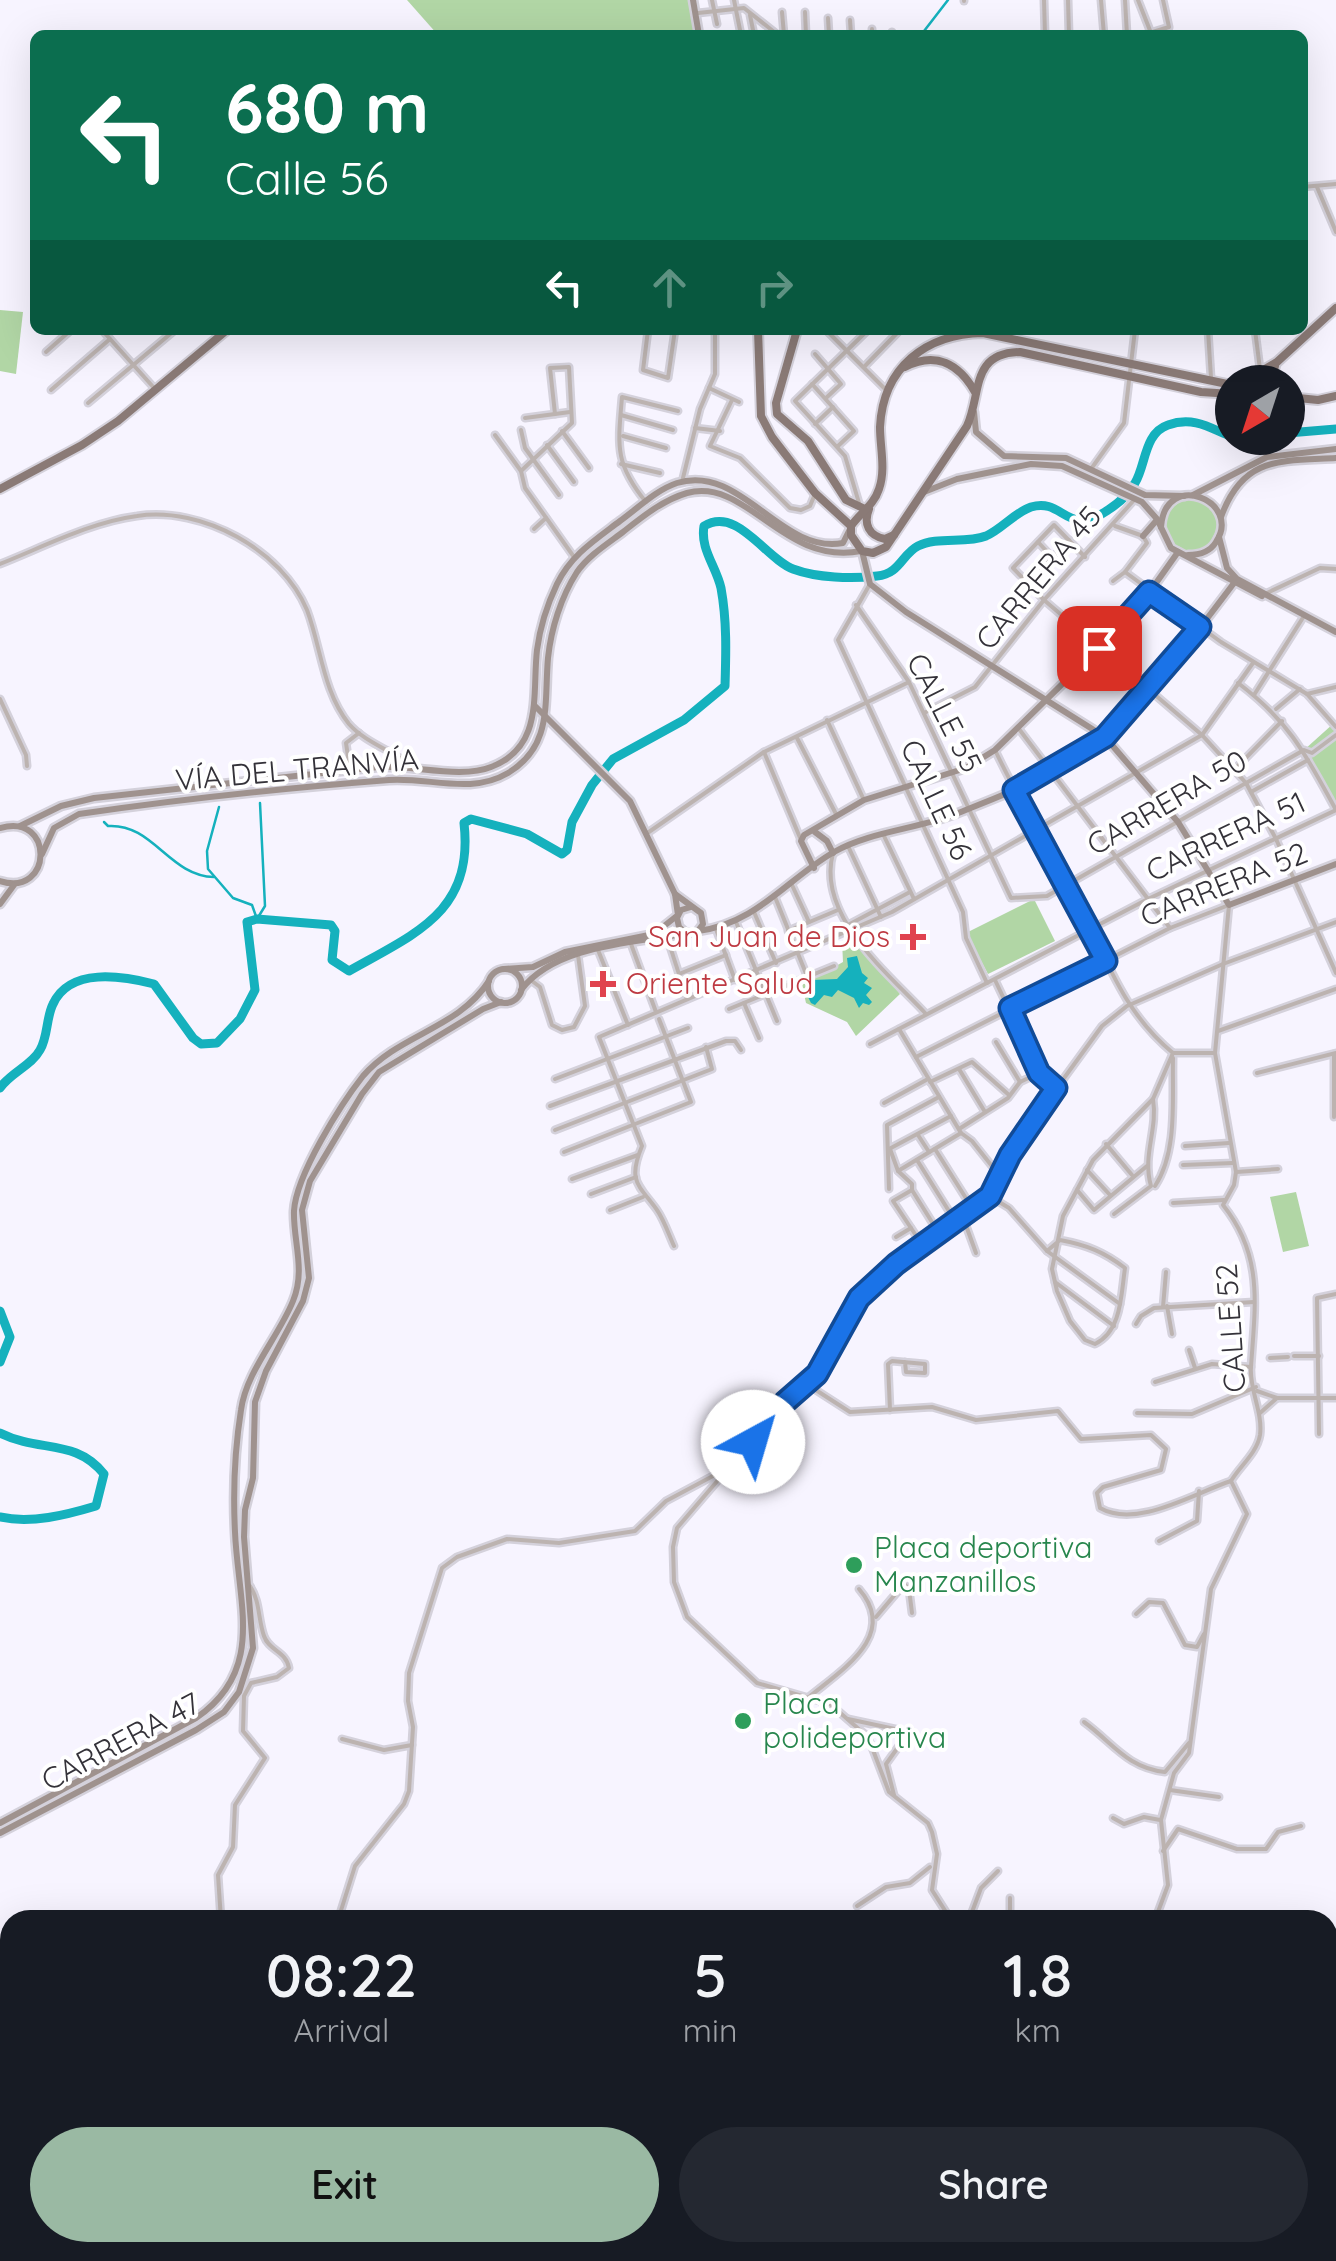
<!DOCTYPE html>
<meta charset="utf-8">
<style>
body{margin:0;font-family:Quicksand,sans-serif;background:#242831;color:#f1f3f6;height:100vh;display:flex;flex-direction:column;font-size:38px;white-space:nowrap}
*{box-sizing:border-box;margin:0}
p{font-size:32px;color:#9ea1a6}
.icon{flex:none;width:55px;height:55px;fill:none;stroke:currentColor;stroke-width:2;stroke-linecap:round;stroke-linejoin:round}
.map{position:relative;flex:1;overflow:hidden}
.details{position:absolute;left:0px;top:1910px;width:1338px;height:352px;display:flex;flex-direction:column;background:#171b24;border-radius:30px 30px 0 0;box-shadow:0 10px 40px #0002}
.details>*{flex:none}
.banner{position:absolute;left:30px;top:30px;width:1278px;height:305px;border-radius:15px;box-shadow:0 10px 40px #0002;background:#0b6e4f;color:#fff;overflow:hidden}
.needle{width:65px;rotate:219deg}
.tools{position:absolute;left:1215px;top:365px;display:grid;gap:20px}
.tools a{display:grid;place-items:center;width:90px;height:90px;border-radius:50%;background:#171b24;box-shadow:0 10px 40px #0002;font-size:50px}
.pin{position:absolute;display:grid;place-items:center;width:85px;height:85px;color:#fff;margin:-42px;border-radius:20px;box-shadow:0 5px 15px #0006}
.me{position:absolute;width:110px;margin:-55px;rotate:39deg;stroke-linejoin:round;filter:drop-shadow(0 0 8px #0008)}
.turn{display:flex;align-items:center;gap:35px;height:210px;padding:0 30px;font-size:45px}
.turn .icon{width:130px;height:130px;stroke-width:2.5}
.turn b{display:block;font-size:70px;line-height:85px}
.lanes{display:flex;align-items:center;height:95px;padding:0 30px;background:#0003;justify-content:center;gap:50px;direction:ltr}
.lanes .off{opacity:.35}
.eta{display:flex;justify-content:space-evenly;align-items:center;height:170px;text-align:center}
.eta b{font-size:60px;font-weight:600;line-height:70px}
.button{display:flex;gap:20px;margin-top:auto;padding:20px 30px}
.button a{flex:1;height:115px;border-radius:60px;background:#9ab9a3;color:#111;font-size:40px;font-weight:600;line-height:115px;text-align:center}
.button a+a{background:#242831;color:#f1f3f6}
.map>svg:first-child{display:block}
.green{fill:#b1d6a5}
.water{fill:#15b1bd}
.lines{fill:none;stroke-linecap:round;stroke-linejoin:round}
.stream{stroke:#15b1bd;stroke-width:2.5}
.river{stroke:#15b1bd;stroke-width:9}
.street-casing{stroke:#d4d1db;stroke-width:9}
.secondary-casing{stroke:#d4d1db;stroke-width:11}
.primary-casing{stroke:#d4d1db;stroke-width:12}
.street{stroke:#bcb3b0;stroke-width:4}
.secondary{stroke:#9f928e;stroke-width:6}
.primary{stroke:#8a7a76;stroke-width:8}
.route-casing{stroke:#114b97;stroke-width:25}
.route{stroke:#1a73e8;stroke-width:18}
.health-dot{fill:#e0444e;stroke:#fff;stroke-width:4}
.leisure-dot{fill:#2e9e5b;stroke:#fff;stroke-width:4}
.labels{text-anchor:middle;stroke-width:8;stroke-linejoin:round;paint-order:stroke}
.street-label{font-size:30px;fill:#343239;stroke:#fff}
.health-label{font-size:30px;fill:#be3a42;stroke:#fff;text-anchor:end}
.leisure-label{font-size:30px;fill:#27864d;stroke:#fff;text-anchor:start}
</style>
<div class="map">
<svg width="1336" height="2261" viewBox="0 0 1336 2261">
<rect width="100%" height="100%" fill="#f7f4ff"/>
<g class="green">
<polygon points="407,0 688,0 695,35 438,35"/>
<polygon points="0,310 23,312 16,374 0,371"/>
<circle cx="1192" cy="525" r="26"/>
<polygon points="1334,723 1336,725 1336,810 1304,750"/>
<polygon points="1034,899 1055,941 988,974 966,933"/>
<polygon points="854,938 900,994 856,1036 847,1022 806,1003 802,985 843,962 842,941"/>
<polygon points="1296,1192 1309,1246 1283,1252 1270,1197"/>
</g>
<polygon class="water" points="857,956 862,973 868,978 864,983 872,988 866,995 872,1002 869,1005 863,1003 859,1008 854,998 838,990 832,997 824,995 815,1005 811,1003 807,995 813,980 837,979 848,967 847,958"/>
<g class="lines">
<g class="stream">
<polyline points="921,35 948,0"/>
<polyline points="219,807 207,851 208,869 233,898 252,905 257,919"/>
<path d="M104 822 108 826C153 823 169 876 214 877"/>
<polyline points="257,919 265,906 260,803"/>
</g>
<g class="river">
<polyline points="1288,433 1336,429"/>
<path d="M0 1088C10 1073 32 1065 40 1050 48 1037 46 1018 53 1004 70 967 122 976 154 984L193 1038 201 1044 217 1043 240 1019 255 990 247 922 257 919 331 925 335 931 332 960 349 971C416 933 474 912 464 823L471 819 527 834 562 854 567 850 572 822 592 785 613 759 684 720 725 686C726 653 727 621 721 588 716 566 700 549 704 526 737 506 765 558 793 569 817 578 852 579 877 576 900 574 902 554 918 546 937 536 966 544 986 536 1002 529 1014 513 1031 507 1064 497 1066 539 1108 510 1119 503 1129 494 1135 483 1146 465 1144 433 1168 425 1204 412 1225 443 1247 438"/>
<polyline points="0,1311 10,1337 0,1362"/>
<path d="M0 1433C40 1453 75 1438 104 1474L96 1506C66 1515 31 1524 0 1517"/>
</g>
<defs>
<g id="street">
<polyline points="712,0 717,24"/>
<polyline points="734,0 741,35"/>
<polyline points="1044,0 1045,35"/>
<polyline points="1068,0 1069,35"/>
<polyline points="1101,0 1104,35"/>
<polyline points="1125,0 1127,35"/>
<polyline points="1138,0 1151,33"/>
<polyline points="964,1 964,0"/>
<polyline points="782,12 784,35"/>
<polyline points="805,12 806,35"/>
<polyline points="698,13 744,8 778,35"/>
<polyline points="750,15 754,35"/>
<polyline points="828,18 829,35"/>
<polyline points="850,20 851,35"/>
<polyline points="872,29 872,35"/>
<polyline points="892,32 893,35"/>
<polyline points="1143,35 1169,27 1163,0"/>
<polyline points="1302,187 1336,184"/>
<polyline points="1317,187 1336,232"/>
<polyline points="102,330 155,389"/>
<polyline points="648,330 643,370 668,378 675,330"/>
<polyline points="826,330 887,391"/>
<polyline points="1208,330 1211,378"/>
<polyline points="1255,330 1260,369"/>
<polyline points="46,352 71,330"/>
<polyline points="815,354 841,384 826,398"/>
<polyline points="865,366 900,330"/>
<polyline points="812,384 854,431 838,446"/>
<polyline points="709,388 739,402"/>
<polyline points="51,390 110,339"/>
<polyline points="732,400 710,446 740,458 790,508 801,510 810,506 815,494"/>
<polyline points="88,403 175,330"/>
<polyline points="621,415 673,430"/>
<polyline points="525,418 570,412"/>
<polyline points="815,424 833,407"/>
<polyline points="695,428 720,431"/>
<polyline points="521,430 525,448 559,495"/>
<polyline points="562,431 589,468"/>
<polyline points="495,435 521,471 525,488 574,557"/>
<polyline points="623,436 666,448"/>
<polyline points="547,445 574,482"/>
<polyline points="621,464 660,473"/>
<polyline points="1091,469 1124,423 1135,330"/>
<polyline points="521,471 572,423 569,367 550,368 555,414"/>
<polyline points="682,482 700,409 715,374 715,330"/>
<path d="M646 502C614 463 618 445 622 397L678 411"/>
<polyline points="859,503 845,456 795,401 868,330"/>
<polyline points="534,529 546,518"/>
<polyline points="1038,542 1052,557"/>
<polyline points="1085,557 1054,525 1013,568 1044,600 1202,735 1246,783 1276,839 1336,973"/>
<path d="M0 564C43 547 91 522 137 516 202 506 282 550 307 610 321 647 323 692 349 724 362 739 384 748 400 758"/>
<polyline points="1125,572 1221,642 1307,694 1336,727"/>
<polyline points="1113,581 1125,572 1147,543 1143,536 1115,526"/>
<polyline points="870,584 838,640 963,912 966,938 987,983"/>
<polyline points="1028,584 1069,540"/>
<polyline points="1267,593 1320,568 1336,569"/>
<polyline points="856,605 909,682 1011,898 1047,896 1304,750 1312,753 1336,735"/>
<polyline points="1307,694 1336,687"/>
<polyline points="1254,695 1304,616"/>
<polyline points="0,699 26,755 27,766"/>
<polyline points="1276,709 1300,689"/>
<polyline points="924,713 975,687 1044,600 1135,499"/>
<polyline points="827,720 863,798"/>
<polyline points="1019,729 1170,928"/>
<polyline points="797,738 836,814"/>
<path d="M995 750C1017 797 1043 840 1069 885 1103 946 1117 1007 1173 1053"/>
<polyline points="764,752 801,840"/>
<polyline points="1235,769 1282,721"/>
<polyline points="350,770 346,743 359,733"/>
<polyline points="1251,792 1308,760"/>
<polyline points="646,834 764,752 909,682"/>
<polyline points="884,836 914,899"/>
<polyline points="848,846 881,917"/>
<path d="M833 853C816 916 888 973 926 1014"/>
<polyline points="792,885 809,922"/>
<polyline points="775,897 807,976"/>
<polyline points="754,912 776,963"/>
<polyline points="736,922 777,1021"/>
<polyline points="848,925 910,892"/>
<polyline points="716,929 735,980"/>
<polyline points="788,931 838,910"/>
<polyline points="667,937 687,999"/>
<polyline points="631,944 656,1012"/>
<polyline points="598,950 628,1025"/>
<polyline points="679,974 726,955"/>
<polyline points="995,980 1039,1073 1056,1088"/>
<polyline points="532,981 540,987 552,1025 562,1030 574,1027 585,1006 578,955"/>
<polyline points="744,1003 759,1038"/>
<polyline points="729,1009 834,966"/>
<polyline points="899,1029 961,1133 972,1141 999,1175"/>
<polyline points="1218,1031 1336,989"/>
<polyline points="996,1042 1020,1082"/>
<path d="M870 1044 1148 899 1336 810C1306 755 1290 722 1238 683"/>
<polyline points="1173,1053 1213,1053"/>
<path d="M916 1057 1170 928 1229 905 1215 1053 1236 1172 1234 1185 1223 1205C1264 1256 1255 1306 1251 1367 1249 1389 1263 1412 1260 1435 1257 1453 1240 1466 1231 1481"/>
<polyline points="959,1069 985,1112"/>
<polyline points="1257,1073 1336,1053"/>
<polyline points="555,1079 688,1028"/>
<polyline points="930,1082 972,1062 1009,1095"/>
<polyline points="884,1103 928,1079"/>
<polyline points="550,1106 726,1041 735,1041 741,1050"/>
<polyline points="1334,1117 1334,1054"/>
<polyline points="959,1129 1008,1098 1020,1082 1039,1073"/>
<polyline points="555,1130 712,1069 706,1047"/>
<polyline points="918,1135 929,1152"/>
<polyline points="1106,1144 1132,1175"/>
<polyline points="1185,1146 1229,1143"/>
<polyline points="889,1149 951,1116"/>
<polyline points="890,1149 898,1171 912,1184 912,1190 940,1235"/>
<polyline points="935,1149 974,1211"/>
<polyline points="564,1152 691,1102 659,1019"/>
<polyline points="917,1160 957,1224"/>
<polyline points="1183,1165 1233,1163"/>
<polyline points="1087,1170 1110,1195"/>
<polyline points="898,1171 961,1133"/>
<polyline points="1236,1172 1278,1169"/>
<polyline points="572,1179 638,1155"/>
<path d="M1155 1186C1178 1151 1172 1099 1173 1058"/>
<polyline points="889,1189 887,1125 939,1097"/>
<polyline points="912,1190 893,1201 923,1246"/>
<polyline points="1077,1190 1094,1210 1147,1166"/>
<polyline points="591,1194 636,1177"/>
<polyline points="991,1197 1009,1208 1047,1251 1120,1304"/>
<polyline points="1173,1203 1224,1200"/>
<polyline points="610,1210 643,1197"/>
<path d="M1114 1214 1151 1186C1142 1155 1158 1130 1153 1099"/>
<polyline points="964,1220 976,1253"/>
<polyline points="896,1237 911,1228"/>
<path d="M674 1246C669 1235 664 1220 657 1210 639 1185 627 1182 642 1146L599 1037 892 912 1202 735 1253 663"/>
<path d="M1047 1251 1060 1240C1087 1245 1104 1252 1125 1268 1121 1294 1122 1331 1095 1344L1085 1340 1070 1321 1057 1291 1052 1269 1063 1216 1093 1160 1153 1099 1173 1053"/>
<polyline points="1055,1282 1114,1326"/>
<polyline points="1167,1306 1172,1334"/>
<polyline points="1163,1307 1166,1272"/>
<polyline points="1136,1324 1141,1316 1154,1308 1254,1302"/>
<polyline points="1189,1350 1195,1368"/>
<polyline points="1294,1356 1319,1356"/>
<polyline points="1270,1358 1288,1357"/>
<polyline points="1155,1382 1212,1364 1251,1367"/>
<path d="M808 1385 850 1412 932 1407 976 1420 1058 1411 1081 1439 1151 1435 1166 1449 1161 1470 1103 1487 1097 1493 1100 1508C1137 1529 1194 1493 1231 1481"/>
<polyline points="1257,1391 1277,1398 1336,1398"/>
<polyline points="890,1410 888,1364 892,1361 925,1364 925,1373 906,1372 905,1362"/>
<polyline points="1137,1413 1192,1414 1256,1387"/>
<polyline points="1260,1413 1277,1398"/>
<polyline points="1319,1434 1317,1298 1336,1294"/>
<polyline points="1159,1541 1197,1521 1199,1491"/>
<polyline points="1136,1614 1149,1602 1163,1603 1185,1645 1197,1647 1204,1634"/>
<polyline points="876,1617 904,1584 909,1589 912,1613"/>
<path d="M809 1697C843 1669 899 1635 859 1589"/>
<polyline points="848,1719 909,1732 886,1764 894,1795"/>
<path d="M1084 1722C1112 1742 1127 1768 1165 1772L1189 1743"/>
<polyline points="342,1739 384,1750 412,1745"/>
<polyline points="1170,1790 1219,1797"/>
<polyline points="1113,1818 1124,1824 1144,1817 1160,1820"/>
<polyline points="1163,1851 1178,1829 1237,1849 1266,1849 1278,1832 1301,1826"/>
<polyline points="1010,1898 1010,1920"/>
<polyline points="857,1906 886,1887 910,1883 930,1867"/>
<path d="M221 1920 218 1875 233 1847 235 1805 265 1758 243 1731 244 1696 251 1683 277 1677 289 1668C286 1651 269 1651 264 1636 258 1619 260 1601 250 1586"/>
<polyline points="338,1920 355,1866 404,1804 409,1791 413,1727 408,1701 409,1673 442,1568 457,1557 507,1539 559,1543 635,1531 666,1501 726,1469"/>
<polyline points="951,1920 932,1890 937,1854 932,1832 928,1823 889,1792 868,1737 830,1704 757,1683 687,1617 674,1582 673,1547 677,1528 785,1402 817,1374 859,1299 896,1264 991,1197 1032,1122 1102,1026 1127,1006 1223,964 1336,922"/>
<polyline points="969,1920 981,1888 998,1871"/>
<polyline points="1155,1920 1168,1885 1161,1820 1174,1773 1189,1753 1211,1589 1247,1514 1231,1481"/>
<polyline points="0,2025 10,2022"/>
<polyline points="1328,2079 1336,2087"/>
<polyline points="1328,2161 1336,2167"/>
<polyline points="913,2252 917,2261"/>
<polyline points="129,2261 136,2252"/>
<polyline points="299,2261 306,2252"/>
<polyline points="617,2261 634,2257 663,2261"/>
<polyline points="982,2261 995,2257 1081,2260 1142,2254 1167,2261"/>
<polyline points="1255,2261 1259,2252"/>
</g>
<g id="secondary">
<polyline points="693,0 699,35"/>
<polyline points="974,412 976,432 1004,456 1066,458 1145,495 1184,496"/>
<polyline points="924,492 957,479 1031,464 1062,466 1142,502 1157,519 1171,548 1262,596"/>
<polyline points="1193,495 1267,457 1336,449"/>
<path d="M1221 517C1243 456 1280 461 1336 458"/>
<path d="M1161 527C1165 469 1243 501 1216 542 1210 552 1200 555 1188 555"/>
<polyline points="1143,536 1156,521"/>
<polyline points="1219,537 1227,568 1237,579 1336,632"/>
<polyline points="862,551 870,584 906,612 1105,737 1178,822 1229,905 1336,864"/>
<path d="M20 826 61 806 94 798 378 767C412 765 462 779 491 767 544 747 532 694 537 650 540 627 547 605 557 584 571 555 595 540 620 521 638 508 656 490 677 483 741 463 781 555 843 543L850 529"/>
<path d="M0 828C55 812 53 898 0 881"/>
<polyline points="815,832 827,841 833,853"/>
<path d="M42 854 54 828 79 814C181 799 286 788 389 780 429 777 471 795 508 773 553 746 544 703 548 658 551 629 561 597 577 572 588 556 607 544 623 532 642 517 663 500 687 493 748 477 782 566 861 551"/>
<polyline points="814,868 801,841 804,835 864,800 966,768 995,750 1099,648 1149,593 1178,552"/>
<polyline points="675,894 701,913 703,924 698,931"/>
<polyline points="0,904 14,885"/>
<path d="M698 931C756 924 787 879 834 852 871 831 919 829 958 813 1004 795 1071 770 1106 735 1153 690 1195 635 1234 583"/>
<polyline points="686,933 679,927 677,918 681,910 691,907"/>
<polyline points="504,969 533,967 565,952 654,934 678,915 675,894 630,801 536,707"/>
<circle cx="505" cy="986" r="17"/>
<path d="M521 990C556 944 636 943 689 933"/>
<path d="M0 1823 196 1718C266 1670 238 1604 235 1532 233 1493 235 1448 241 1410 246 1372 279 1336 293 1301 306 1270 293 1241 294 1211 296 1175 341 1104 363 1076 399 1034 458 1029 489 981"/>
<polyline points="0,1833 196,1730 224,1712 239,1692 253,1648 244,1537 245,1510 253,1478 255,1402 266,1371 303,1301 309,1278 302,1210 310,1181 362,1094 379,1072 483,1009 501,1002"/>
</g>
<g id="primary">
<polyline points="758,330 761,416 772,437 815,493 851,526"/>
<polyline points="797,330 776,403 777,414 808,441 846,500 865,509"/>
<path d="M905 367C936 351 959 364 975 392"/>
<polyline points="1243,382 1277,362 1336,308"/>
<polyline points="1271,382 1275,366"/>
<polyline points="1288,397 1318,400 1336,396"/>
<polyline points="0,489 82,445 118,421 227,330"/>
<path d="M869 509C863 524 869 536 885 539L894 535"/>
<path d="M851 526C860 513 874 505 879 489 886 469 880 448 880 427 883 367 926 334 983 333L1232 385"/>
<path d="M851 526V535L862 551 873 553 886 547 967 426C982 393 970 353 1020 352L1201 392 1232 394"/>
</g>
</defs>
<use href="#street" class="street-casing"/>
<use href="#secondary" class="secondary-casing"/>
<use href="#primary" class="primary-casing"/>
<use href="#street" class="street"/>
<use href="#secondary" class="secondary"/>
<use href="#primary" class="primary"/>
</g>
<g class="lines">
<defs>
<polyline id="route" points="753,1442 785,1402 817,1374 859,1298 896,1264 990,1196 1010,1155 1056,1088 1039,1073 1010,1008 1106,961 1014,790 1105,737 1200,627 1149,592 1099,648"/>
</defs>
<use href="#route" class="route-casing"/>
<use href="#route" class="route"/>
</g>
<g class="health-dot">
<path d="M908 922h10v10h10v10h-10v10h-10v-10h-10v-10h10z"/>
<path d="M598 969h10v10h10v10h-10v10h-10v-10h-10v-10h10z"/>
</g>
<g class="leisure-dot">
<circle cx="854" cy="1565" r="10"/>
<circle cx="743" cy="1721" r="10"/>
</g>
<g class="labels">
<g class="street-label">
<text transform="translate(1039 578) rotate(-50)" y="10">CARRERA 45</text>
<text transform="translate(944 713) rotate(63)" y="10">CALLE 55</text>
<text transform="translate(297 770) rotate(-5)" y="10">VÍA DEL TRANVÍA</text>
<text transform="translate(936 800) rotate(65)" y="10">CALLE 56</text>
<text transform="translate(1167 803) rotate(-30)" y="10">CARRERA 50</text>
<text transform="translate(1226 837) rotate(-25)" y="10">CARRERA 51</text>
<text transform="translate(1224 885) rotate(-22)" y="10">CARRERA 52</text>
<text transform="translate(1231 1328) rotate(-94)" y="10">CALLE 52</text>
<text transform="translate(121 1742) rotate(-28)" y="10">CARRERA 47</text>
</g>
<g class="health-label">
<text x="890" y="947">San Juan de Dios</text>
<text x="626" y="994" text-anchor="start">Oriente Salud</text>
</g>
<g class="leisure-label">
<text x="874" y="1558">Placa deportiva<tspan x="874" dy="34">Manzanillos</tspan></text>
<text x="763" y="1714">Placa<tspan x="763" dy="34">polideportiva</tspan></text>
</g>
</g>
</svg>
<div class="tools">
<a><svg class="needle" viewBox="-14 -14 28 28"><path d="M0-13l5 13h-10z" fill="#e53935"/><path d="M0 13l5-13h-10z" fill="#9ea1a6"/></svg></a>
</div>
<div class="pin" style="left:1099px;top:648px;background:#d93025"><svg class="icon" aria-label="arrive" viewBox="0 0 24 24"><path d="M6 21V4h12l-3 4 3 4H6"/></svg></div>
<svg class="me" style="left:753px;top:1442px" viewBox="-20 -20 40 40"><circle r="19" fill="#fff"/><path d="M0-13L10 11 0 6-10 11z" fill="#1a73e8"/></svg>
<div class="banner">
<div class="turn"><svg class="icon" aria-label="left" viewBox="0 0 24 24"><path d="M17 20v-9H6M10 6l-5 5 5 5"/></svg><div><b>680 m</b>Calle 56</div></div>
<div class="lanes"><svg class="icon" aria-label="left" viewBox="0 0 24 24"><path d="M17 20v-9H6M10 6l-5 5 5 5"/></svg><svg class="icon off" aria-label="ahead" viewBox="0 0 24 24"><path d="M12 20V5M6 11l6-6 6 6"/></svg><svg class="icon off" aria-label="right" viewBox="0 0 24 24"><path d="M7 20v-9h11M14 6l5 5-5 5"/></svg></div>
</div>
<section class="details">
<div class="eta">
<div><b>08:22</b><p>Arrival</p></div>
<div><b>5</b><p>min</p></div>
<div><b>1.8</b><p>km</p></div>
</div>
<div class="button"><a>Exit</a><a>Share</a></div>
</section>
</div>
